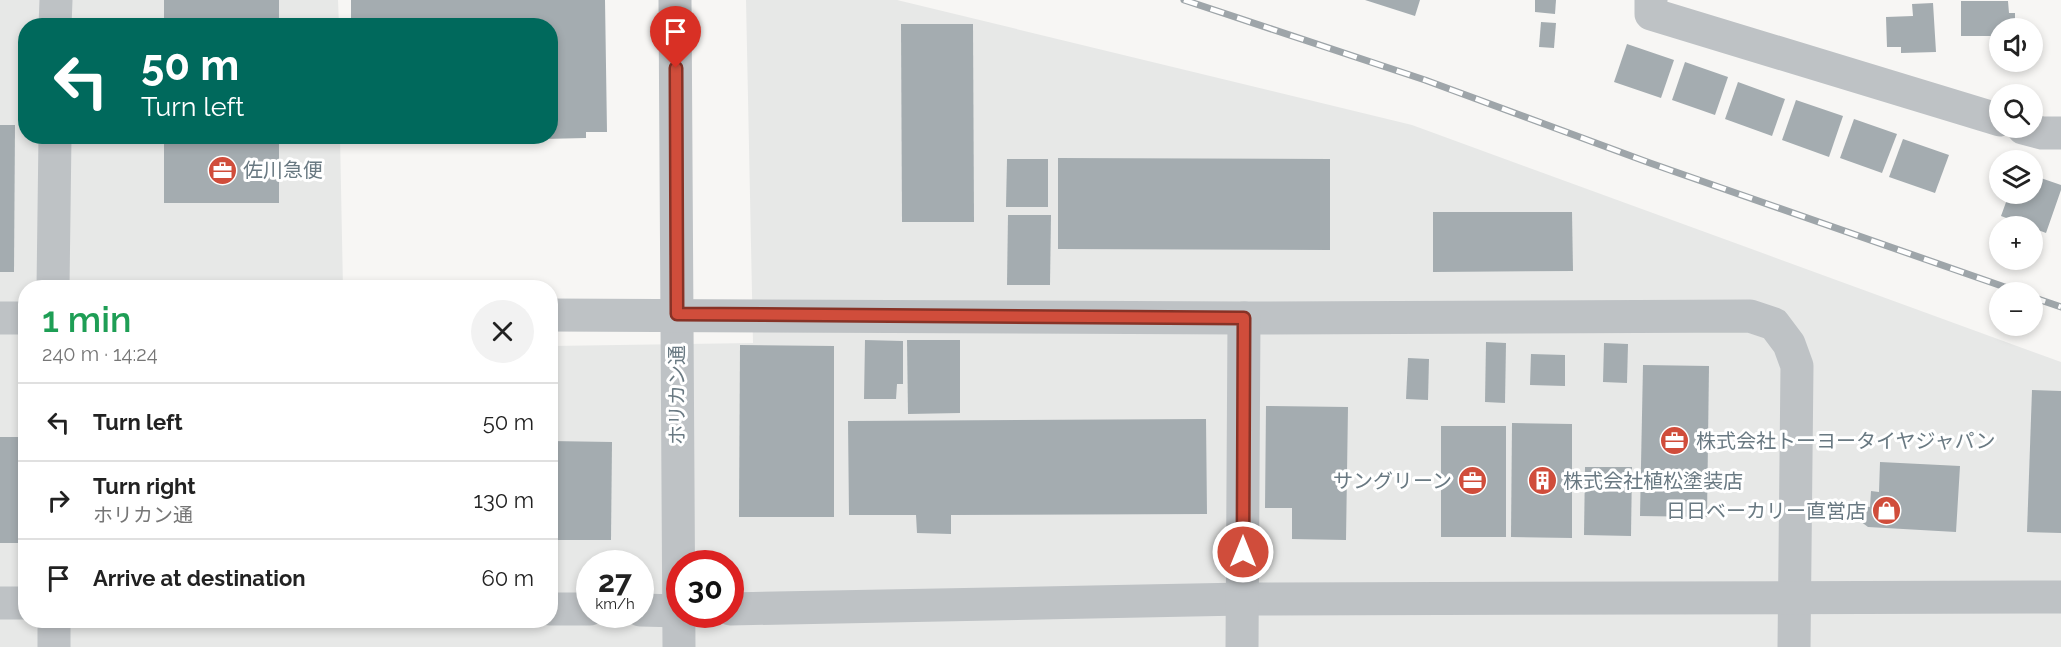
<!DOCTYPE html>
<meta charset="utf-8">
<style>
body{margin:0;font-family:Raleway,"Noto Sans JP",sans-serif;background:#f2f2f2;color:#222;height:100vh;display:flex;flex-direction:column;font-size:22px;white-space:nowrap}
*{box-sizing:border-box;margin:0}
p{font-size:20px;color:#767676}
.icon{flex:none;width:33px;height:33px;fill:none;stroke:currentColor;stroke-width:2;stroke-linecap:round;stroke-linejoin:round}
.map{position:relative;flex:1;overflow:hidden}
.panel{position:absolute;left:18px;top:280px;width:540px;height:348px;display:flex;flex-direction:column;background:#fff;border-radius:24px;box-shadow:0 3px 9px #0003}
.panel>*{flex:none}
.hud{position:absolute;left:18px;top:18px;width:540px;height:126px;border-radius:24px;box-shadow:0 3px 9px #0003;background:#00695c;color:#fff;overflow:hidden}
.tools{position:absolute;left:1989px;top:18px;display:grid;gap:12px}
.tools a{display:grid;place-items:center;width:54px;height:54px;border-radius:50%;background:#fff;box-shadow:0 3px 9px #0003;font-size:30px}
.speed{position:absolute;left:576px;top:550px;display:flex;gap:12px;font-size:30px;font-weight:700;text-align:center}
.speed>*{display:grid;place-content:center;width:78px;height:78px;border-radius:50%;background:#fff;box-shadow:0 3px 9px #0003;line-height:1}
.speed small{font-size:15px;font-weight:400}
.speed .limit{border:9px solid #d22;background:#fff;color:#111}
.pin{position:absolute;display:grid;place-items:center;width:51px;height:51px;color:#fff;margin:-62px -26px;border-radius:50% 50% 50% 0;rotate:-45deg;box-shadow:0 0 6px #0007}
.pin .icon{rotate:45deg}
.me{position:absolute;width:66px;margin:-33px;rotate:0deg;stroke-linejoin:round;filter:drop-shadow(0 0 4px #0008)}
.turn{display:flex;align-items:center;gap:21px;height:126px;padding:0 24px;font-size:27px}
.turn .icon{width:78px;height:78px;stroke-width:2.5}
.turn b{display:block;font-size:42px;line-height:51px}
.round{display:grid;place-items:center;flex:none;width:63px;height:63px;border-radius:32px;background:#f2f2f2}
.summary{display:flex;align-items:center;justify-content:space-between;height:102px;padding:0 24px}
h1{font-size:36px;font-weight:600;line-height:45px;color:#1e9e55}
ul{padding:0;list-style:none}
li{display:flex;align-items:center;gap:18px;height:78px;padding:0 24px;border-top:2px solid #e0e0e0}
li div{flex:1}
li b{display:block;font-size:22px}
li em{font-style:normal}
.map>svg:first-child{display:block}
.built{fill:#e7e8e7;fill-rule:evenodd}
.building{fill:#a4acb0}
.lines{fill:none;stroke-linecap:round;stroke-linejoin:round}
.minor{stroke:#bec2c5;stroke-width:33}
.rail-casing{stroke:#9ea5a9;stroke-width:7}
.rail{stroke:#fff;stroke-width:4.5;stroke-dasharray:14;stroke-linecap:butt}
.route-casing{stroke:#873226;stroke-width:15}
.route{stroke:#d04d3b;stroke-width:10}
.labels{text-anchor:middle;stroke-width:6;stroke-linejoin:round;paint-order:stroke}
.poi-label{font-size:20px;fill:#697982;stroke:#fff;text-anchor:start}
.street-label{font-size:20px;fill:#697982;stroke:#fff}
</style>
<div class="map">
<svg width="2061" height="647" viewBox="0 0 2061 647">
<rect width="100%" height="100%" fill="#f7f6f4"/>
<path class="built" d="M0 0H338L339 25 26 26V136L340 137 343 288H26V621H550L551 346 753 343 746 0H897L1412 125 2061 362V647H0ZM590 564H640V615H590ZM680 564H730V615H680Z"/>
<g class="building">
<rect x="164" y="0" width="115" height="26"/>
<polygon points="351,0 605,0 607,132 586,132 586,138 543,139 543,136 550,136 550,26 351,26"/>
<polygon points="1365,0 1420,0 1415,16"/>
<polygon points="1535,0 1556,0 1555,14 1535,12"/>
<polygon points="1961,1 2008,1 2009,13 2015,13 2015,26 2000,28 2000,36 1961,36"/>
<polygon points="1933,3 1936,52 1901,53 1901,47 1887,47 1886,17 1913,16 1912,4"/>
<polygon points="1541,22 1556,23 1554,48 1539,47"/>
<polygon points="901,24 973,24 974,222 902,222"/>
<polygon points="1627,44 1674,60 1661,98 1614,82"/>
<polygon points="1685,62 1728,77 1715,115 1672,100"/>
<polygon points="1738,82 1785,99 1772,136 1725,119"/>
<polygon points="1796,100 1843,116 1829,157 1782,140"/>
<polygon points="1854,119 1897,134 1882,173 1840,158"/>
<polygon points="0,125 15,125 14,272 0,272"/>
<rect x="164" y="136" width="115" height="67"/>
<polygon points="1903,139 1949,155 1935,193 1889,177"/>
<polygon points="1058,158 1330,159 1330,250 1058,249"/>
<polygon points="1007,159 1048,159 1048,207 1006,207"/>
<polygon points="2032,175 2061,185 2061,190 2046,233 2001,216 2009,194 2032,194"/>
<polygon points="1433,212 1572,212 1573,271 1433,272"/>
<polygon points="1008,215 1051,215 1050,285 1007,285"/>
<polygon points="865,340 903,341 903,384 897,384 896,399 864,399"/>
<polygon points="907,340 960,340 960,413 908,414"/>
<polygon points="1486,342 1506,343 1505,403 1485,402"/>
<polygon points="1604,343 1628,344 1627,383 1603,382"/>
<polygon points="740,345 834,346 834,517 739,517"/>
<polygon points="1531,354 1565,355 1565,386 1530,385"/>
<polygon points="1408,358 1429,359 1428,400 1406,399"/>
<polygon points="1643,365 1709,366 1707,517 1640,516"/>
<polygon points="2032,390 2061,391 2061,533 2027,532"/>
<polygon points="1266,406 1348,407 1346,540 1292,539 1292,508 1265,508"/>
<polygon points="1206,419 1207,514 951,515 951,534 917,533 916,515 849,515 848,421"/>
<polygon points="1512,423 1572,424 1572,538 1511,537"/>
<rect x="1441" y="426" width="65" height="111"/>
<polygon points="0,437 25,437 24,543 0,543"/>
<polygon points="550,441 612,442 611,540 550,540"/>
<polygon points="1880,462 1960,466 1956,532 1868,527 1860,521 1861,506 1870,507 1871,491 1879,492"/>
<polygon points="1585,467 1632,467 1631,536 1584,535"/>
</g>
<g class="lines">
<g class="minor">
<polyline points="675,0 679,647"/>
<polyline points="1651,0 1651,14 2000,120"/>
<polyline points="55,26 56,0"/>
<polyline points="2023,128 2042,133 2061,133"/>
<polyline points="53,288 55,136"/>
<polyline points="550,315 1244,318 1750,316 1774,324 1789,344 1797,366 1794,647"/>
<polyline points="0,318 26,318"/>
<polyline points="0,603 26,603"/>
<polyline points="550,609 590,609"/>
<polyline points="730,609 1243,599 2061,597"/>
<polyline points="640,610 680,611"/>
<polyline points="54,621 54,647"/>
<polyline points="1242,647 1244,318"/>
</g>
<defs>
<g id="rail">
<polyline points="1184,0 1425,80 1650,163 2019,292"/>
<polyline points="2032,297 2061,307"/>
</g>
</defs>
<use href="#rail" class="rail-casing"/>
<use href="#rail" class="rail"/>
</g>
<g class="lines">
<defs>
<polyline id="route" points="676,68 677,314 1244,318 1243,552"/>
</defs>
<use href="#route" class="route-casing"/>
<use href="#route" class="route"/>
</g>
<defs>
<symbol id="office-disc" viewBox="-11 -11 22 22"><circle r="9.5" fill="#d04d3b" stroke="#fff"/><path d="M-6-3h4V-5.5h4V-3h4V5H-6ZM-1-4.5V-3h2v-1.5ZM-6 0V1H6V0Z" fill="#fff"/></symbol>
<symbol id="building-disc" viewBox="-11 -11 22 22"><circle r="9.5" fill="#d04d3b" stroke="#fff"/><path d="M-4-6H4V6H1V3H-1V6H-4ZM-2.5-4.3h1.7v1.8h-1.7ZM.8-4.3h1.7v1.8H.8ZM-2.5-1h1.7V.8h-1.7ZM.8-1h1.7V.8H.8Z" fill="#fff"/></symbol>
<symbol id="shop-disc" viewBox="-11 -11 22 22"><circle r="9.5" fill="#d04d3b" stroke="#fff"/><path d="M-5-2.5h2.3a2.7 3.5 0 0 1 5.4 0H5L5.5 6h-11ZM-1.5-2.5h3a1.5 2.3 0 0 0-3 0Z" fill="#fff"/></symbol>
</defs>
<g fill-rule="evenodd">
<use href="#office-disc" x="206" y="154" width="33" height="33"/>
<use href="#office-disc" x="1658" y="424" width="33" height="33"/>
<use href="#office-disc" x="1456" y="464" width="33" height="33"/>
<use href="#building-disc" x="1526" y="464" width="33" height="33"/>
<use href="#shop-disc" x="1870" y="494" width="33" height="33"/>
</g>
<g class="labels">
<g class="poi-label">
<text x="243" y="177">佐川急便</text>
<text x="1696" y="448">株式会社トーヨータイヤジャパン</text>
<text x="1452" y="488" text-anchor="end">サングリーン</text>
<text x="1563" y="488">株式会社植松塗装店</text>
<text x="1866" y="518" text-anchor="end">日日ベーカリー直営店</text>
</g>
<g class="street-label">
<text transform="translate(677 395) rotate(-90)" y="7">ホリカン通</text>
</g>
</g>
</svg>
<div class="tools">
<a><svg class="icon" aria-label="sound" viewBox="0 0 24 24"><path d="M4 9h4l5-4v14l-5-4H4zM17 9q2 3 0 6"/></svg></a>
<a><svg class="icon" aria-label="search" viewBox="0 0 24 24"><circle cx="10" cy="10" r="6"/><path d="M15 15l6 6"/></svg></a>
<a><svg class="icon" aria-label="layers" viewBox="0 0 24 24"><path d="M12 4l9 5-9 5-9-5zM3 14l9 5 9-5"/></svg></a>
<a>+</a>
<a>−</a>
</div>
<div class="speed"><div>27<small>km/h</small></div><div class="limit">30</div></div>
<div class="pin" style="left:676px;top:68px;background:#d93025"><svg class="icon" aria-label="arrive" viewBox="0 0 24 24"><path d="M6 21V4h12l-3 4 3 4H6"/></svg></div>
<svg class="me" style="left:1243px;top:552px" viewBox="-20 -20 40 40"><circle r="17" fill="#d04d3b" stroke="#fff" stroke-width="3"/><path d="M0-11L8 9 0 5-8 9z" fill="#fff"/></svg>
<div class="hud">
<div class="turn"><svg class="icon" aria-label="left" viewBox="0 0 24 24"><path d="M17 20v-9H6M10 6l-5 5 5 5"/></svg><div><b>50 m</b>Turn left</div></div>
</div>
<section class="panel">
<div class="summary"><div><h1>1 min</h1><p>240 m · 14:24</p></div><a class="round"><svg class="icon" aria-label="close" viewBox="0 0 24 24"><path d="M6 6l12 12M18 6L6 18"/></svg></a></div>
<ul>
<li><svg class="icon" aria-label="left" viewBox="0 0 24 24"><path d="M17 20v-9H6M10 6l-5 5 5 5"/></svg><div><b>Turn left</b></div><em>50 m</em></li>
<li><svg class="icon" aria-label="right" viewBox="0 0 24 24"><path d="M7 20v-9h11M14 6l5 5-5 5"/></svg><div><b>Turn right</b><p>ホリカン通</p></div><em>130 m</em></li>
<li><svg class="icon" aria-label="arrive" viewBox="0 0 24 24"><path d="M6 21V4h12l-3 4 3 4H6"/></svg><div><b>Arrive at destination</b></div><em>60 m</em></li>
</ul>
</section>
</div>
